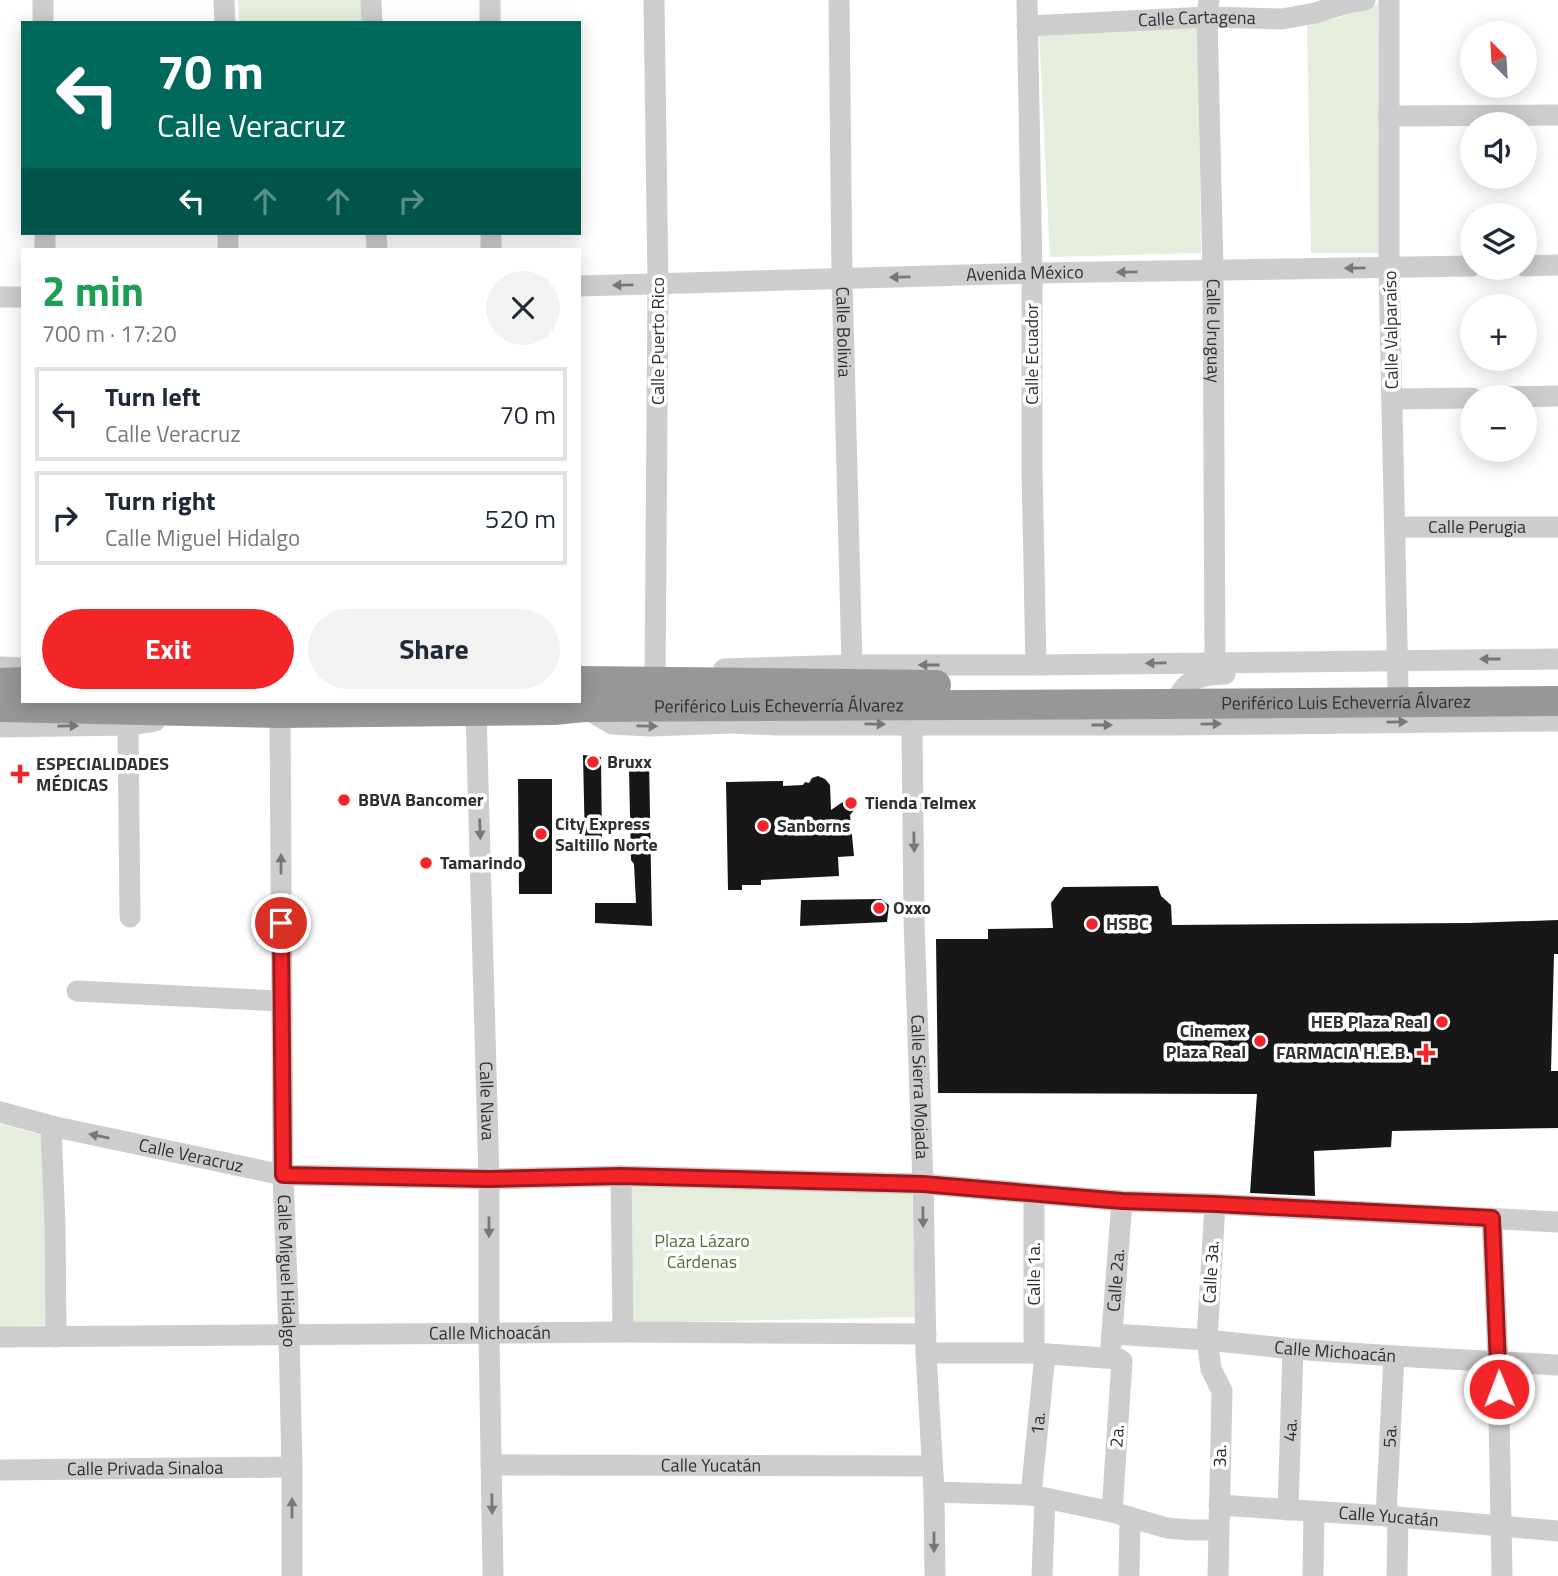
<!DOCTYPE html>
<meta charset="utf-8">
<style>
body{margin:0;font-family:"Titillium Web",sans-serif;background:#f2f2f3;color:#1f2937;height:100vh;display:flex;flex-direction:column;font-size:26px;white-space:nowrap}
*{box-sizing:border-box;margin:0}
p{font-size:23px;color:#747a83}
.icon{flex:none;width:38px;height:38px;fill:none;stroke:currentColor;stroke-width:2;stroke-linecap:round;stroke-linejoin:round}
.map{position:relative;flex:1;overflow:hidden}
.details{position:absolute;left:21px;top:248px;width:560px;height:455px;display:flex;flex-direction:column;background:#fff;border-radius:0px;box-shadow:0 4px 18px #0003}
.details>*{flex:none}
.hud{position:absolute;left:21px;top:21px;width:560px;height:214px;border-radius:0px;box-shadow:0 4px 18px #0003;background:#00695c;color:#fff;overflow:hidden}
.needle{width:46px;rotate:336deg}
.tools{position:absolute;left:1460px;top:21px;display:grid;gap:14px}
.tools a{display:grid;place-items:center;width:77px;height:77px;border-radius:50%;background:#fff;box-shadow:0 4px 18px #0003;font-size:35px}
.pin{position:absolute;display:grid;place-items:center;width:60px;height:60px;color:#fff;margin:-30px;border:4px solid #fff;border-radius:50%;box-shadow:0 2px 7px #0007}
.me{position:absolute;width:77px;margin:-38px;rotate:359deg;stroke-linejoin:round;filter:drop-shadow(0 0 5px #0008)}
.turn{display:flex;align-items:center;gap:24px;height:147px;padding:0 21px;font-size:32px}
.turn .icon{width:91px;height:91px;stroke-width:2.5}
.turn b{display:block;font-size:49px;line-height:60px}
.lanes{display:flex;align-items:center;height:66px;padding:0 21px;background:#0003;justify-content:center;gap:35px;direction:ltr}
.lanes .off{opacity:.35}
.round{display:grid;place-items:center;flex:none;width:74px;height:74px;border-radius:37px;background:#f2f2f3}
.head{display:flex;align-items:center;justify-content:space-between;height:119px;padding:0 21px}
h1{font-size:42px;font-weight:700;line-height:52px;color:#1e9e55}
.action{display:flex;gap:14px;margin-top:auto;padding:14px 21px}
.action a{flex:1;height:80px;border-radius:42px;background:#f32529;color:#fff;font-size:28px;font-weight:700;line-height:80px;text-align:center}
.action a+a{background:#f2f2f3;color:#1f2937}
ul{padding:0;list-style:none}
li{display:flex;align-items:center;gap:21px;height:94px;margin:0 14px 10px;padding:0 7px;border:4px solid #e0e1e3;border-radius:0px}
li div{flex:1}
li b{display:block;font-size:26px}
li em{font-style:normal}
.map>svg:first-child{display:block}
.green{fill:#e5eedd}
.building{fill:#171717}
.lines{fill:none;stroke-linecap:round;stroke-linejoin:round}
.minor{stroke:#cdcdcd;stroke-width:21}
.highway{stroke:#979797;stroke-width:30}
.highway-bridge{stroke:#979797;stroke-width:30}
.oneway{fill:#777}
.route-casing{stroke:#9e181b;stroke-width:18}
.route{stroke:#f32529;stroke-width:12}
.poi-dot{fill:#f32529;stroke:#fff;stroke-width:2.5}
.labels{text-anchor:middle;stroke-width:7;stroke-linejoin:round;paint-order:stroke}
.street-label{font-size:18px;fill:#303030;stroke:#fff}
.poi-label{font-size:18px;font-weight:bold;fill:#303030;stroke:#fff;text-anchor:start}
.park-label{font-size:18px;fill:#4f7039;stroke:#fff}
</style>
<div class="map">
<svg width="1558" height="1576" viewBox="0 0 1558 1576">
<rect width="100%" height="100%" fill="#fff"/>
<g class="green">
<polygon points="238,0 361,0 361,23 239,23"/>
<polygon points="1378,4 1379,253 1311,253 1307,25 1338,18"/>
<polygon points="1198,25 1201,253 1050,257 1039,31"/>
<polygon points="0,1124 42,1135 49,1325 0,1327"/>
<polygon points="630,1183 912,1183 915,1317 633,1323"/>
</g>
<g class="building">
<polygon points="583,755 601,757 602,845 585,845"/>
<polygon points="633,757 649,759 652,926 595,923 595,903 636,903 634,864 631,860 629,770 635,768"/>
<polygon points="818,776 825,779 830,785 831,810 847,799 855,809 850,815 854,856 838,857 839,876 761,880 761,885 742,885 742,890 728,890 726,782 783,781 783,786 803,785 805,782 809,783 812,778"/>
<polygon points="518,779 552,779 552,894 519,894"/>
<polygon points="1158,886 1161,896 1171,905 1172,925 1469,923 1558,920 1558,954 1554,954 1551,1071 1558,1071 1558,1128 1392,1131 1391,1147 1314,1151 1315,1196 1250,1193 1257,1094 938,1093 936,939 988,939 988,929 1053,928 1051,903 1063,887"/>
<polygon points="881,899 889,905 887,922 800,926 801,900"/>
</g>
<g class="lines">
<g class="minor">
<polyline points="43,0 43,23"/>
<polyline points="224,0 225,23"/>
<polyline points="371,0 372,23"/>
<polyline points="490,0 490,23"/>
<polyline points="654,0 658,284 655,682"/>
<path id="s1" d="M839 0 842 278 852 665"/>
<polyline points="1027,0 1032,273 1032,469 1036,665"/>
<path id="s2" d="M1209 0 1207 17 1213 270 1215 663"/>
<path id="s3" d="M1027 26 1207 17 1282 19 1315 13 1348 3 1365 0"/>
<polyline points="1388,116 1558,115"/>
<polyline points="45,233 45,250"/>
<polyline points="228,233 228,250"/>
<polyline points="376,233 377,250"/>
<polyline points="491,233 491,250"/>
<polyline points="1524,266 1558,265"/>
<path id="s4" d="M579 286 1032 273 1472 266"/>
<polyline points="0,297 23,297"/>
<polyline points="1504,397 1558,396"/>
<polyline points="1392,399 1472,398"/>
<path id="s5" d="M1395 527H1558"/>
<polyline points="0,667 23,668"/>
<polyline points="724,669 852,665 1036,665 1558,659"/>
<path d="M1382 705C1396 703 1397 702 1398 688L1389 268V0"/>
<polyline points="585,708 612,724 650,726 732,723 776,725 1167,725 1558,721"/>
<path id="s6" d="M476 711 489 1179V1334L493 1576"/>
<path d="M1170 712C1184 683 1192 674 1225 674"/>
<path id="s7" d="M280 713 283 1175 289 1335 292 1467V1576"/>
<polyline points="128,725 130,917"/>
<path id="s8" d="M912 725 914 920 923 1184 926 1353 934 1492 935 1576"/>
<polyline points="0,727 128,725 155,721"/>
<polyline points="77,991 281,1001"/>
<path id="s9" d="M0 1112 51 1126 283 1175 489 1179 621 1176 923 1184 1122 1201 1215 1204 1558 1222"/>
<polyline points="51,1126 55,1225 56,1337"/>
<polyline points="621,1176 623,1332"/>
<polyline points="1215,1204 1207,1340 1211,1369 1222,1391 1218,1576"/>
<polyline points="1492,1218 1498,1362 1502,1576"/>
<path id="s10" d="M1112 1334 1207 1340 1293 1349 1394 1356 1558 1365"/>
<path id="s11" d="M0 1337 623 1332 926 1334"/>
<path id="s12" d="M1111 1346 1122 1201"/>
<polyline points="926,1353 1034,1353 1119,1359 1122,1361 1112,1512"/>
<polyline points="1034,1353 1034,1194"/>
<path id="s13" d="M491 1465 931 1466"/>
<path id="s14" d="M0 1470 292 1467"/>
<polyline points="934,1492 1031,1495 1112,1512 1167,1528 1189,1530 1218,1530"/>
<path id="s15" d="M1031 1495 1045 1354"/>
<path id="s16" d="M1219 1505 1386 1516 1558 1531"/>
<path id="s17" d="M1288 1510 1293 1349"/>
<path id="s18" d="M1386 1516 1394 1356"/>
<polyline points="1042,1576 1045,1498"/>
<polyline points="1129,1576 1130,1517"/>
<polyline points="1313,1576 1314,1512"/>
<polyline points="1397,1576 1398,1517"/>
</g>
<g class="highway">
<polyline points="579,681 936,685"/>
<polyline points="0,683 23,682"/>
<path id="s19" d="M0 707 280 713 554 710 584 707 1166 704"/>
</g>
<path class="highway-bridge" id="s20" d="M1166 704 1558 701"/>
</g>
<defs><path id="oneway-solid" d="M-6-.8H1V-3.2L6.5 0L1 3.2V.8H-6Z" transform="scale(1.75)"/></defs>
<g class="oneway">
<use href="#oneway-solid" transform="translate(1355 268) rotate(179)"/>
<use href="#oneway-solid" transform="translate(1127 272) rotate(179)"/>
<use href="#oneway-solid" transform="translate(900 277) rotate(179)"/>
<use href="#oneway-solid" transform="translate(623 285) rotate(179)"/>
<use href="#oneway-solid" transform="translate(1490 659) rotate(180)"/>
<use href="#oneway-solid" transform="translate(1156 663) rotate(179)"/>
<use href="#oneway-solid" transform="translate(929 665) rotate(180)"/>
<use href="#oneway-solid" transform="translate(1397 722) rotate(-1)"/>
<use href="#oneway-solid" transform="translate(875 724) rotate(1)"/>
<use href="#oneway-solid" transform="translate(1211 724) rotate(-1)"/>
<use href="#oneway-solid" transform="translate(1102 725)"/>
<use href="#oneway-solid" transform="translate(68 726) rotate(-1)"/>
<use href="#oneway-solid" transform="translate(647 726) rotate(1)"/>
<use href="#oneway-solid" transform="translate(480 829) rotate(88)"/>
<use href="#oneway-solid" transform="translate(914 842) rotate(89)"/>
<use href="#oneway-solid" transform="translate(281 864) rotate(-90)"/>
<use href="#oneway-solid" transform="translate(99 1136) rotate(-168)"/>
<use href="#oneway-solid" transform="translate(923 1217) rotate(89)"/>
<use href="#oneway-solid" transform="translate(489 1227) rotate(90)"/>
<use href="#oneway-solid" transform="translate(492 1504) rotate(89)"/>
<use href="#oneway-solid" transform="translate(292 1508) rotate(-90)"/>
<use href="#oneway-solid" transform="translate(934 1542) rotate(90)"/>
</g>
<g class="lines">
<defs>
<polyline id="route" points="281,923 283,1175 489,1179 621,1176 923,1184 1122,1201 1215,1204 1492,1218 1499,1389"/>
</defs>
<use href="#route" class="route-casing"/>
<use href="#route" class="route"/>
</g>
<g class="poi-dot">
<circle cx="593" cy="762" r="7"/>
<path d="M16.5 763.5h7v7h7v7h-7v7h-7v-7h-7v-7h7z"/>
<circle cx="344" cy="800" r="7"/>
<circle cx="851" cy="803" r="7"/>
<circle cx="763" cy="826" r="7"/>
<circle cx="541" cy="834" r="7"/>
<circle cx="426" cy="863" r="7"/>
<circle cx="879" cy="908" r="7"/>
<circle cx="1092" cy="924" r="7"/>
<circle cx="1442" cy="1022" r="7"/>
<circle cx="1260" cy="1041" r="7"/>
<path d="M1422.5 1042.5h7v7h7v7h-7v7h-7v-7h-7v-7h7z"/>
</g>
<g class="labels">
<g class="street-label">
<text dy="6" stroke="none"><textPath href="#s3" startOffset="170">Calle Cartagena</textPath></text>
<text dy="6" stroke="none"><textPath href="#s4" startOffset="446">Avenida México</textPath></text>
<text transform="translate(1391 330) rotate(-91)" y="6">Calle Valparaíso</text>
<text dy="6" stroke="none"><textPath href="#s2" startOffset="331">Calle Uruguay</textPath></text>
<text dy="6" stroke="none"><textPath href="#s1" startOffset="332">Calle Bolivia</textPath></text>
<text transform="translate(658 341) rotate(-90)" y="6">Calle Puerto Rico</text>
<text transform="translate(1032 354) rotate(-90)" y="6">Calle Ecuador</text>
<text dy="6" stroke="none"><textPath href="#s5" startOffset="82">Calle Perugia</textPath></text>
<text dy="6" stroke="none"><textPath href="#s20" startOffset="180">Periférico Luis Echeverría Álvarez</textPath></text>
<text dy="6" stroke="none"><textPath href="#s19" startOffset="779">Periférico Luis Echeverría Álvarez</textPath></text>
<text dy="6" stroke="none"><textPath href="#s8" startOffset="362">Calle Sierra Mojada</textPath></text>
<text dy="6" stroke="none"><textPath href="#s6" startOffset="390">Calle Nava</textPath></text>
<text dy="6" stroke="none"><textPath href="#s9" startOffset="196">Calle Veracruz</textPath></text>
<text dy="6" stroke="none"><textPath href="#s7" startOffset="558">Calle Miguel Hidalgo</textPath></text>
<text transform="translate(1211 1272) rotate(-87)" y="6">Calle 3a.</text>
<text transform="translate(1034 1274) rotate(-90)" y="6">Calle 1a.</text>
<text dy="6" stroke="none"><textPath href="#s12" startOffset="66">Calle 2a.</textPath></text>
<text dy="6" stroke="none"><textPath href="#s11" startOffset="490">Calle Michoacán</textPath></text>
<text dy="6" stroke="none"><textPath href="#s10" startOffset="224">Calle Michoacán</textPath></text>
<text dy="6" stroke="none"><textPath href="#s15" startOffset="72">1a.</textPath></text>
<text dy="6" stroke="none"><textPath href="#s17" startOffset="80">4a.</textPath></text>
<text transform="translate(1117 1436) rotate(-86)" y="6">2a.</text>
<text dy="6" stroke="none"><textPath href="#s18" startOffset="80">5a.</textPath></text>
<text transform="translate(1220 1456) rotate(-89)" y="6">3a.</text>
<text dy="6" stroke="none"><textPath href="#s13" startOffset="220">Calle Yucatán</textPath></text>
<text dy="6" stroke="none"><textPath href="#s14" startOffset="145">Calle Privada Sinaloa</textPath></text>
<text dy="6" stroke="none"><textPath href="#s16" startOffset="170">Calle Yucatán</textPath></text>
</g>
<g class="poi-label">
<text x="607" y="768">Bruxx</text>
<text x="36" y="770">ESPECIALIDADES<tspan x="36" dy="21">MÉDICAS</tspan></text>
<text x="358" y="806">BBVA Bancomer</text>
<text x="865" y="809">Tienda Telmex</text>
<text x="555" y="830">City Express<tspan x="555" dy="21">Saltillo Norte</tspan></text>
<text x="777" y="832">Sanborns</text>
<text x="440" y="869">Tamarindo</text>
<text x="893" y="914">Oxxo</text>
<text x="1106" y="930">HSBC</text>
<text x="1428" y="1028" text-anchor="end">HEB Plaza Real</text>
<text x="1246" y="1037" text-anchor="end">Cinemex<tspan x="1246" dy="21">Plaza Real</tspan></text>
<text x="1410" y="1059" text-anchor="end">FARMACIA H.E.B.</text>
</g>
<g class="park-label">
<text x="702" y="1247">Plaza Lázaro<tspan x="702" dy="21">Cárdenas</tspan></text>
</g>
</g>
</svg>
<div class="tools">
<a><svg class="needle" viewBox="-14 -14 28 28"><path d="M0-13l5 13h-10z" fill="#e53935"/><path d="M0 13l5-13h-10z" fill="#747a83"/></svg></a>
<a><svg class="icon" aria-label="sound" viewBox="0 0 24 24"><path d="M4 9h4l5-4v14l-5-4H4zM17 9q2 3 0 6"/></svg></a>
<a><svg class="icon" aria-label="layers" viewBox="0 0 24 24"><path d="M12 4l9 5-9 5-9-5zM3 14l9 5 9-5"/></svg></a>
<a>+</a>
<a>−</a>
</div>
<div class="pin" style="left:281px;top:923px;background:#d93025"><svg class="icon" aria-label="arrive" viewBox="0 0 24 24"><path d="M6 21V4h12l-3 4 3 4H6"/></svg></div>
<svg class="me" style="left:1499px;top:1389px" viewBox="-20 -20 40 40"><circle r="17" fill="#f32529" stroke="#fff" stroke-width="3"/><path d="M0-11L8 9 0 5-8 9z" fill="#fff"/></svg>
<div class="hud">
<div class="turn"><svg class="icon" aria-label="left" viewBox="0 0 24 24"><path d="M17 20v-9H6M10 6l-5 5 5 5"/></svg><div><b>70 m</b>Calle Veracruz</div></div>
<div class="lanes"><svg class="icon" aria-label="left" viewBox="0 0 24 24"><path d="M17 20v-9H6M10 6l-5 5 5 5"/></svg><svg class="icon off" aria-label="ahead" viewBox="0 0 24 24"><path d="M12 20V5M6 11l6-6 6 6"/></svg><svg class="icon off" aria-label="ahead" viewBox="0 0 24 24"><path d="M12 20V5M6 11l6-6 6 6"/></svg><svg class="icon off" aria-label="right" viewBox="0 0 24 24"><path d="M7 20v-9h11M14 6l5 5-5 5"/></svg></div>
</div>
<section class="details">
<div class="head"><div><h1>2 min</h1><p>700 m · 17:20</p></div><a class="round"><svg class="icon" aria-label="close" viewBox="0 0 24 24"><path d="M6 6l12 12M18 6L6 18"/></svg></a></div>
<ul>
<li><svg class="icon" aria-label="left" viewBox="0 0 24 24"><path d="M17 20v-9H6M10 6l-5 5 5 5"/></svg><div><b>Turn left</b><p>Calle Veracruz</p></div><em>70 m</em></li>
<li><svg class="icon" aria-label="right" viewBox="0 0 24 24"><path d="M7 20v-9h11M14 6l5 5-5 5"/></svg><div><b>Turn right</b><p>Calle Miguel Hidalgo</p></div><em>520 m</em></li>
</ul>
<div class="action"><a>Exit</a><a>Share</a></div>
</section>
</div>
